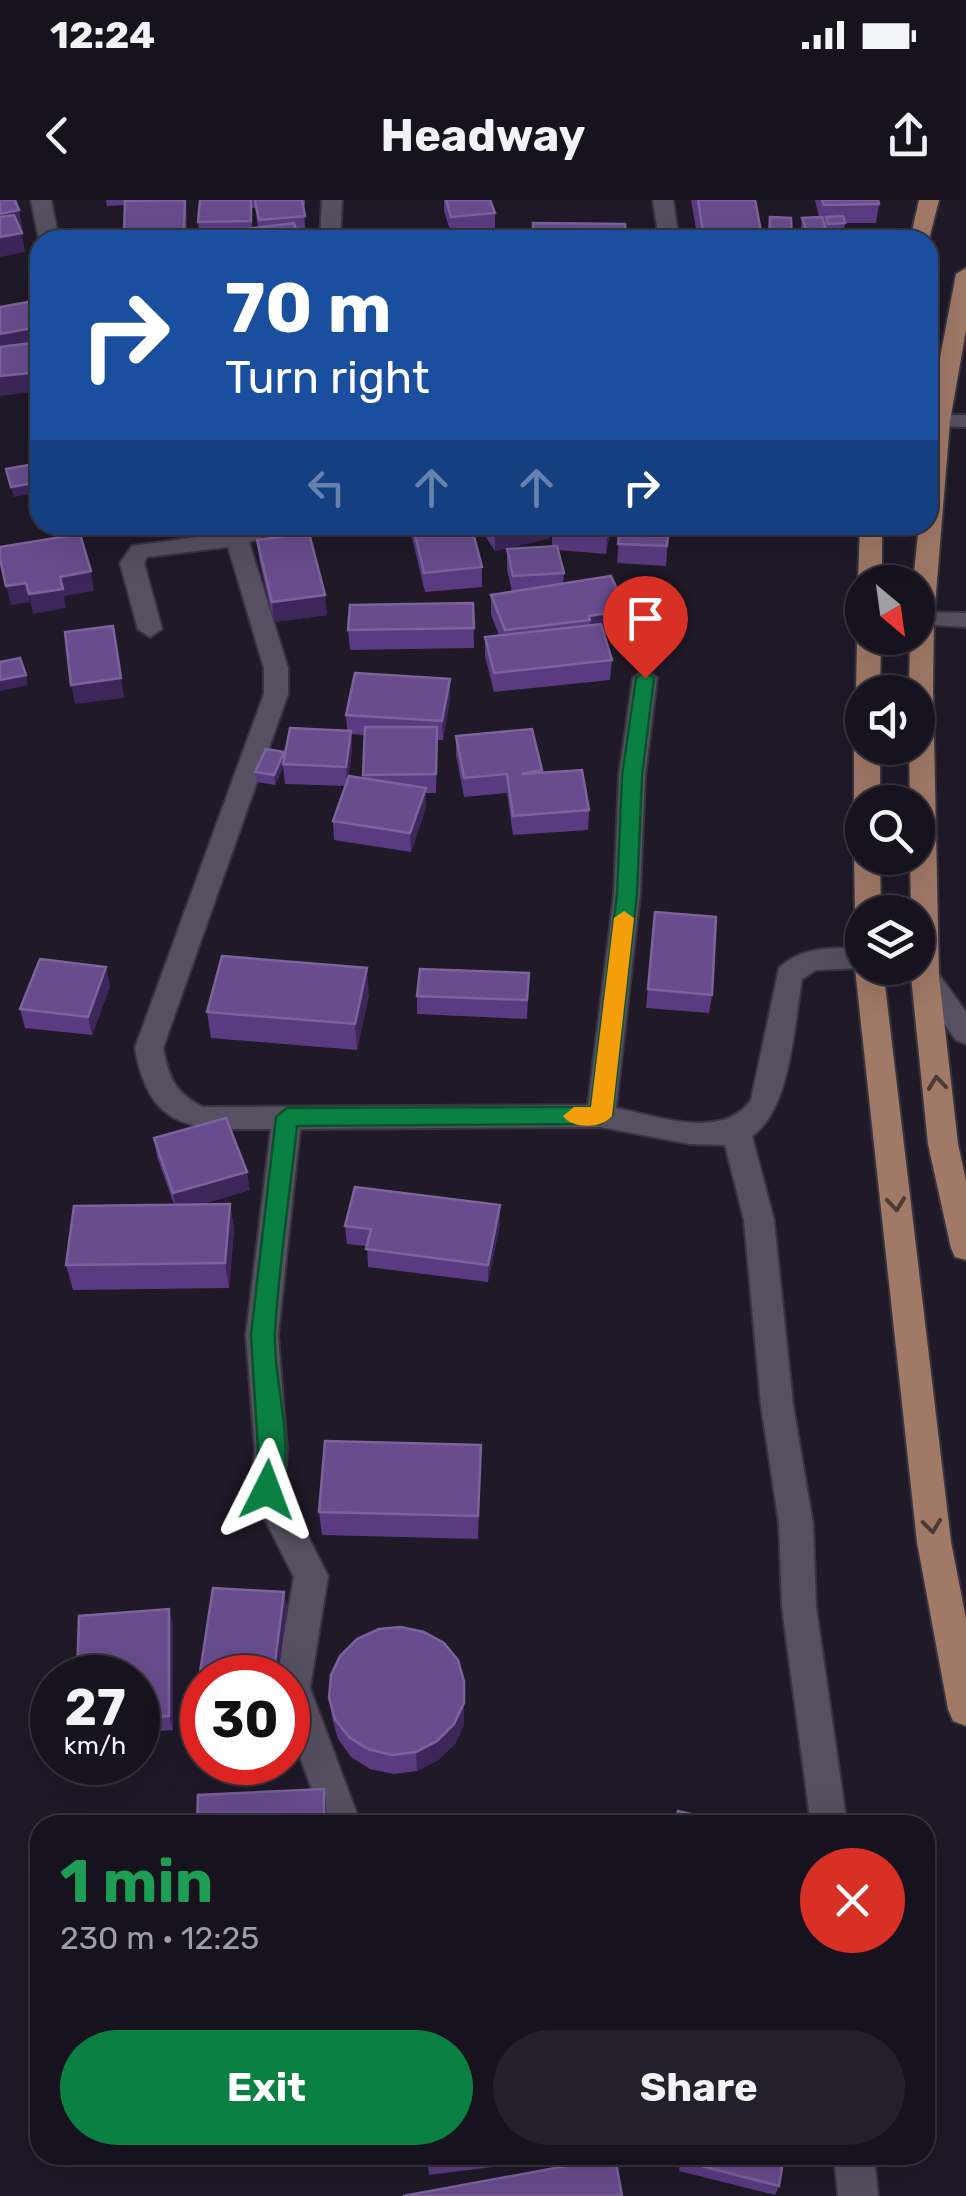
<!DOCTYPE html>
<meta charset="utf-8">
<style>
body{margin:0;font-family:Rubik,sans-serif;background:#24202b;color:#f1f3f6;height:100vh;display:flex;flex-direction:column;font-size:38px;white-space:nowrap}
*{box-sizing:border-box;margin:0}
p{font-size:32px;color:#9e9ea4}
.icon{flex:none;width:55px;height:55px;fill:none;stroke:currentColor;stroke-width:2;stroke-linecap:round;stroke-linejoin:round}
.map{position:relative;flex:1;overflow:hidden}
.drawer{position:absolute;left:30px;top:1615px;width:905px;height:350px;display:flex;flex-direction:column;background:#17131e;border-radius:30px;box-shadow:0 10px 40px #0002,0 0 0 2px #36323c}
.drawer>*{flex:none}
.guide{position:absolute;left:30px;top:30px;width:908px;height:305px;border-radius:30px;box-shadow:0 10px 40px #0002,0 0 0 2px #36323c;background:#1a4fa0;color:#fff;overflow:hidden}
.needle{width:65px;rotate:151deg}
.controls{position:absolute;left:845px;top:365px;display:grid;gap:20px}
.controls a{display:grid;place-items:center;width:90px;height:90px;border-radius:50%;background:#17131e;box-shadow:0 10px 40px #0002,0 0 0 2px #36323c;font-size:50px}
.speed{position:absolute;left:30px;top:1455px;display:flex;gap:20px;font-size:50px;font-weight:700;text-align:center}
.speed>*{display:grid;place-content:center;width:130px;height:130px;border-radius:50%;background:#17131e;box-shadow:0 10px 40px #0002,0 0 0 2px #36323c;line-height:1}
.speed small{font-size:25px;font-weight:400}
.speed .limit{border:15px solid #d22;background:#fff;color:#111}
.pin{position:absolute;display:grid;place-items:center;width:85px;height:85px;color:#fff;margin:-102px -42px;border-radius:50% 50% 50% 0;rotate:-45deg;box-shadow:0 0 10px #0007}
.pin .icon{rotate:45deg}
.me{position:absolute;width:110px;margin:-55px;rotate:3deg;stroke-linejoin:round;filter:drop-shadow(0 0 8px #0008)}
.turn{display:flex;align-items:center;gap:35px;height:210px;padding:0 30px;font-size:45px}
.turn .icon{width:130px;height:130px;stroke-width:2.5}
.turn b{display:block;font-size:70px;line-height:85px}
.lanes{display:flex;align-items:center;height:95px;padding:0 30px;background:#0003;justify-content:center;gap:50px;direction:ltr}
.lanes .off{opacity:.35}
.round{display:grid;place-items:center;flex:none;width:105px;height:105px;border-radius:52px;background:#24202b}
.headline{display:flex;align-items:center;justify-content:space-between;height:170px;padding:0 30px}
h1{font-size:60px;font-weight:700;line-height:75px;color:#1e9e55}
.primary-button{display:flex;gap:20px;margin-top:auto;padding:20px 30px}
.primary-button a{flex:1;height:115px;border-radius:60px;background:#0b8043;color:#fff;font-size:40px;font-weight:700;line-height:115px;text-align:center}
.primary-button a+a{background:#24202b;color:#f1f3f6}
.status{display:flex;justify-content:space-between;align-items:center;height:70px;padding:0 50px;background:#17131e;direction:ltr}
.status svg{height:28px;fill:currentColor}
header{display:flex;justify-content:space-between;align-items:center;height:130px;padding:0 30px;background:#17131e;font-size:45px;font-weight:700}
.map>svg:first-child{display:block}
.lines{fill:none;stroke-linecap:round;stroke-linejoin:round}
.minor-casing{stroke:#383440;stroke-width:4}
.major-casing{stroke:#383440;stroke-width:4}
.minor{fill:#565061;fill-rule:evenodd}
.major{fill:#a07967;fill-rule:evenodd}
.wall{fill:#5a3b82;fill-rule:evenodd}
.shaded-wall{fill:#3c265a}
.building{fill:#684c8d;stroke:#7b639b;stroke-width:2.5}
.oneway{stroke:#4c3a35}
.route{fill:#0b8043;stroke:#07532c;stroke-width:2.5}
.slow{fill:#f59e0b}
</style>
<div class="status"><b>12:24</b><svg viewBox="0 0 49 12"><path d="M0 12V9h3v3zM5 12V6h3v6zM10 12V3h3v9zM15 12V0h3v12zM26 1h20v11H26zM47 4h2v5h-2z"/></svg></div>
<header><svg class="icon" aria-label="back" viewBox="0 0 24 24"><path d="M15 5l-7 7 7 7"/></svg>Headway<svg class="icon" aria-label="share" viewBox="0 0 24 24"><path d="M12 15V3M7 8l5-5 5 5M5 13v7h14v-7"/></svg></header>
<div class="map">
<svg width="966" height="1996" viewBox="0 0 966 1996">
<rect width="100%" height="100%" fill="#1f1928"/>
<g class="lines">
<defs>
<g id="minor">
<polygon points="31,0 51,0 59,40 39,40"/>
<polygon points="322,0 342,0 340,40 320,40"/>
<polygon points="653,0 673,0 679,40 659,40"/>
<polygon points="939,215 966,215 966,227 931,226 928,221 931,216"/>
<path d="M254 325H287L284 330 249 342 288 468V494L163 848C169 878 175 893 203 907L588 905 614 694 619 576 633 478 645 470 657 478 645 576 640 694 616 908C658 916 722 941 751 900L779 768C802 746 833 748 862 748L864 768 816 770 802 779C794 824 791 909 752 936L774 1020 793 1205 813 1324 816 1407 847 1625H811L782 1407 779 1324 761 1205 744 1020 725 945 690 944 601 927 300 929 278 1135 287 1250 284 1289 328 1376 310 1488 361 1625H325L288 1524V1478H276L294 1377 250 1290 255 1250 246 1135 271 929C197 929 150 935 135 848L264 494V468L228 347 147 357 144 363 162 429 150 437 138 429 120 363 132 346 233 332Z"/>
<polygon points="918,412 966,413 966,427 918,424"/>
<polygon points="918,764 935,769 966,812 966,844 956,840 915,783 888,775 884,768 918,768"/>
<polygon points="834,1955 874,1955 878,1996 838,1996"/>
</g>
<g id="major">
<polygon points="919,0 939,0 928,43 928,40 910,40"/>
<polygon points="966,68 966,130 950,221 934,418 933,489 939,776 958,944 966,981 966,1060 955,1057 951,1048 928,944 911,776 911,768 918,768 918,712 911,712 910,658 918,658 918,602 910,602 909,548 918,548 918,492 909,492 909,489 910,438 918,438 918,382 913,382 919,325 928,325 928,221 956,74"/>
<polygon points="860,325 882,325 882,382 862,382 862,387 858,382"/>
<polygon points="862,432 862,438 881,438 880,492 862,492 862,499 856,492 857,438"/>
<polygon points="862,541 862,548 880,548 880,602 862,602 862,610 854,602 854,548"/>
<polygon points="862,650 862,658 880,658 881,712 862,712 862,720 855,712 854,658"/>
<polygon points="862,760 862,768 883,768 951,1342 966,1419 966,1526 953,1521 948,1509 917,1342 855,768"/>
</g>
</defs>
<use href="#minor" class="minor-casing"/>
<use href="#major" class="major-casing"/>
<use href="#minor" class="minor"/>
<use href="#major" class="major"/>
</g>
<g class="wall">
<polygon points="106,0 186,0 187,40 125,40 125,5 107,6"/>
<path d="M200 0H305V5H303L306 35 298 36 299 40H200L198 22ZM252 8H255L258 27 252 28Z"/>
<polygon points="444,0 490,0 495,13 495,32 452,36 444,11"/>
<polygon points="691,0 755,0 761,31 760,40 698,40"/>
<polygon points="815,0 878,0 879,4 876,23 845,23 844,33 827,34 826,40 805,40 801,28 802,18 819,17"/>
<polygon points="192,325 207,325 207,328 192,330"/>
<polygon points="409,325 471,325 482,367 482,387 425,392"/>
<polygon points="478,325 550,325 550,338 495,351"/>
<polygon points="611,325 606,354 558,350 564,373 563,383 627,410 626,429 603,433 612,460 610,480 494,492 485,456 485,437 499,435 491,415 491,395 512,392 507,369 507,349 552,346 552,330"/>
<polygon points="620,325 669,325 666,366 617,363"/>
<polygon points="257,340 327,415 274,422 259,359"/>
<polygon points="473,403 474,448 350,450 348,430"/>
<path d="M450 479V498L443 540H437L436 593H426V607L411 652 334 640 333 621 346 586 285 584 283 567 275 585 257 582 255 572 347 530 346 515ZM351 534 365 535 363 578 348 580 352 550Z"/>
<polygon points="456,536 542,573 589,610 588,630 513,635 507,593 464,597 456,555"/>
<polygon points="655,712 712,795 709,813 646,808"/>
<polygon points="529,773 527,819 417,814 417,796"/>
<polygon points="110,786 92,835 25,828 20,809"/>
<polygon points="369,795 357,850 211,838 207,812"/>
<polygon points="154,938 250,990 202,1004 230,1004 234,1029 229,1088 73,1090 66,1065 174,1004 157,957"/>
<polygon points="500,1005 500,1023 488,1082 368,1067 367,1046 347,1044 345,1026"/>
<polygon points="481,1245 478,1339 322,1335 319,1312"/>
<polygon points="213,1388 284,1392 287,1408 278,1478 202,1478 202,1507 201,1506 197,1492"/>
<polygon points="173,1424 173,1530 138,1533 138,1478"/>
<polygon points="329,1498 464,1524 455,1544 438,1560 417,1571 394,1574 370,1569 351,1557 338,1539 332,1518"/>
<polygon points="427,1955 586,1955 429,1975"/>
<polygon points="681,1955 784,1955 779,1986 775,1995 679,1971"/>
</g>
<g class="shaded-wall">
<polygon points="185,0 187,17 187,40 184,29"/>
<polygon points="19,10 23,29 0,33 0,14"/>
<polygon points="22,33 25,52 0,57 0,37"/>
<polygon points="37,127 40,143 0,154 0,134"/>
<polygon points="40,172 40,191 0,196 0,176"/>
<polygon points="40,282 40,292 14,297 11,287"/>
<polygon points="523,325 550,325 550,338 495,351 495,332"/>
<polygon points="608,325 611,325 606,354 607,334"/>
<polygon points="91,371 94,391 64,396 66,408 33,414 29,394 60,377"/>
<polygon points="26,383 30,402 11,405 6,386"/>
<polygon points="325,395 327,415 274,422 272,402"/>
<polygon points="627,410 626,429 590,435 590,420 589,416"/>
<polygon points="113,426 124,498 75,504 71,485"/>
<polygon points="26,475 28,485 0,491 0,480"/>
<polygon points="450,479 450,498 443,540 442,521"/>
<polygon points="351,531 352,550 347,586 346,567"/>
<polygon points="284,552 285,562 275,585 274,575"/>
<polygon points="426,588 426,607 411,652 410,633"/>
<polygon points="106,767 110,786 92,835 88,817"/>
<polygon points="367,768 369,795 357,850 355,824"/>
<polygon points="247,972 250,990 176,1011 173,993"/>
<polygon points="230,1004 234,1029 229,1088 225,1063"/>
<polygon points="500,1005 500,1023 488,1082 488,1065"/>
<polygon points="284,1392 287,1408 278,1478 273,1478"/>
<polygon points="169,1409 173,1424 173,1530 169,1516"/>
<polygon points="464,1481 464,1524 455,1544 438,1560 417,1571 416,1552"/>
<polygon points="324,1589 326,1602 327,1625 324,1625"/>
</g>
<g class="building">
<polygon points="0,0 15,0 19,10 0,14"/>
<polygon points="185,0 184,29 124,31 125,1"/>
<polygon points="200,0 251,0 251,21 198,22"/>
<polygon points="255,0 302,0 305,16 259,20"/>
<polygon points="446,0 490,0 495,13 451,17"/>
<polygon points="698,0 755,0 761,31 703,32"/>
<polygon points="822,0 878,0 879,4 824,5"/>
<polygon points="14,15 22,33 0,37 0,17"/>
<polygon points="843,16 845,23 828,24 826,17"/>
<polygon points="770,17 791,18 792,40 769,40"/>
<polygon points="822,17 827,32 807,32 802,18"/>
<polygon points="294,23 299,40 250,40 247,29"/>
<polygon points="533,23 625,24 626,40 533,40"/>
<polygon points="443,30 447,40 369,39"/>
<polygon points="500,37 500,40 465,40 465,38"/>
<polygon points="28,102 37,127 0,134 0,107"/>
<polygon points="40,142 40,172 0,176 0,147"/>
<polygon points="40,263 40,282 11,287 6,269"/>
<polygon points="413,325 471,325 482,367 424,373"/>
<polygon points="491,325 523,325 495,332"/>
<polygon points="553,325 608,325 607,334 552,330"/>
<polygon points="620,325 669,325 667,346 618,344"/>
<polygon points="309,333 325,395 272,402 257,340"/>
<polygon points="80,334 91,371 60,377 63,389 29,394 26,383 6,386 0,359 0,347"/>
<polygon points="557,346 564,373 513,376 507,349"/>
<polygon points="611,376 627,410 589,416 590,420 505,430 491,395"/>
<polygon points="473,403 474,428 348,430 350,405"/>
<polygon points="601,424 612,460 494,473 485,437"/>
<polygon points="113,426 121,478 71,485 65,432"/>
<polygon points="20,458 26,475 0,480 0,462"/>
<polygon points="355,473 450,479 442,521 346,515"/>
<polygon points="365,527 437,527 436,574 363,575"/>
<polygon points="290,528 351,531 346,567 283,564"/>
<polygon points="532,529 542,570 521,574 582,570 589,610 513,616 507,574 464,578 456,536"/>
<polygon points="266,549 284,552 274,575 255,572"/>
<polygon points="349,576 426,588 410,633 333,621"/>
<polygon points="655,712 716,717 712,795 648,789"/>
<polygon points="222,756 367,768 355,824 207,812"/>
<polygon points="40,759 106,767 88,817 20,809"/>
<polygon points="420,769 529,773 527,800 417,796"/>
<polygon points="226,918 247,972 173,993 154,938"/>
<polygon points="355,987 500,1005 488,1065 366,1049 371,1029 345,1026"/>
<polygon points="230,1004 225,1063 66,1065 74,1006"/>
<polygon points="325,1241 481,1245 478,1316 319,1312"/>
<polygon points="213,1388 284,1392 273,1478 202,1478 202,1492 197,1492"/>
<polygon points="169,1409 169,1516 138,1518 138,1478 77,1478 79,1416"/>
<polygon points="401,1427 424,1432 444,1443 458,1460 464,1481 464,1503 454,1524 437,1541 416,1552 392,1555 368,1549 349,1537 335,1519 329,1498 331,1475 340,1456 357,1439 379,1429"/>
<polygon points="324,1589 324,1625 197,1625 198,1595"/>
<polygon points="678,1611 737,1625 675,1625"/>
<polygon points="427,1955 482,1955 427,1962"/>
<polygon points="683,1955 784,1955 779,1986 682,1961"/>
<polygon points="615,1957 622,1996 403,1996"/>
</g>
<defs><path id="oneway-chevron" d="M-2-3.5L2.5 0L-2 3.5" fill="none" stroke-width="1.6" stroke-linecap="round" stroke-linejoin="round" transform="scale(2.5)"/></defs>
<g class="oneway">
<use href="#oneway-chevron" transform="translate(937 883) rotate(-96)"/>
<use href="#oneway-chevron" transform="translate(896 1004) rotate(84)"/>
<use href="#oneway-chevron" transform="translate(932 1326) rotate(83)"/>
</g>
<path class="route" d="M645 472 654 478 642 576 637 694 612 916 600 924 297 926C290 994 279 1063 275 1131 272 1183 299 1249 276 1298L267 1301 258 1298 254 1290 258 1250 251 1135 276 917 287 908 591 907 617 694 622 576 636 478Z"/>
<path class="slow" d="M624 711 634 718 612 916C602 929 572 929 563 916L574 907H591L614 718Z"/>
</svg>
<div class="controls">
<a><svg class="needle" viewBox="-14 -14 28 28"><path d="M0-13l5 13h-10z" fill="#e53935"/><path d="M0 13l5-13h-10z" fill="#9e9ea4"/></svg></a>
<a><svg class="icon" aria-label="sound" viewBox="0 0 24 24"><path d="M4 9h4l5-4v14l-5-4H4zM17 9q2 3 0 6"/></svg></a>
<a><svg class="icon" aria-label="search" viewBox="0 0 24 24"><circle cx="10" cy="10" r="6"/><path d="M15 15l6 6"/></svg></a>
<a><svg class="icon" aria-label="layers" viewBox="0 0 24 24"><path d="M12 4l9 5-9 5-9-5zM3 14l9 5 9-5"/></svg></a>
</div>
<div class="speed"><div>27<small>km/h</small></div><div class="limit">30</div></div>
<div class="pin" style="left:645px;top:478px;background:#d93025"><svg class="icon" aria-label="arrive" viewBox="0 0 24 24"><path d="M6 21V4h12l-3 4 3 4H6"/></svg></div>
<svg class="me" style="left:267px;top:1290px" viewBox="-20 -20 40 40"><path d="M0-17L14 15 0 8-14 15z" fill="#0b8043" stroke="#fff" stroke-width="4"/></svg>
<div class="guide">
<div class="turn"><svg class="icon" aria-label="right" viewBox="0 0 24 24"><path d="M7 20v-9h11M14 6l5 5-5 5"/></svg><div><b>70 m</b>Turn right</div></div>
<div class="lanes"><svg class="icon off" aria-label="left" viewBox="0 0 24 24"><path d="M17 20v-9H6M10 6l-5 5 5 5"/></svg><svg class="icon off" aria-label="ahead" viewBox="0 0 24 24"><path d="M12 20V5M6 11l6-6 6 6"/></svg><svg class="icon off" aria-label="ahead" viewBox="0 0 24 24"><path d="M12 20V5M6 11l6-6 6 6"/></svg><svg class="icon" aria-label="right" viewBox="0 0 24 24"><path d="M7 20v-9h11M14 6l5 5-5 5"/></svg></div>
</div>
<section class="drawer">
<div class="headline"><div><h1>1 min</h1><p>230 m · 12:25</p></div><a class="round" style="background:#d93025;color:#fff"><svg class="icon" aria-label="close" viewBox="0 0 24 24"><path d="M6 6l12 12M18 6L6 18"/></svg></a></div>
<div class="primary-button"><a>Exit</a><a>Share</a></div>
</section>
</div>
